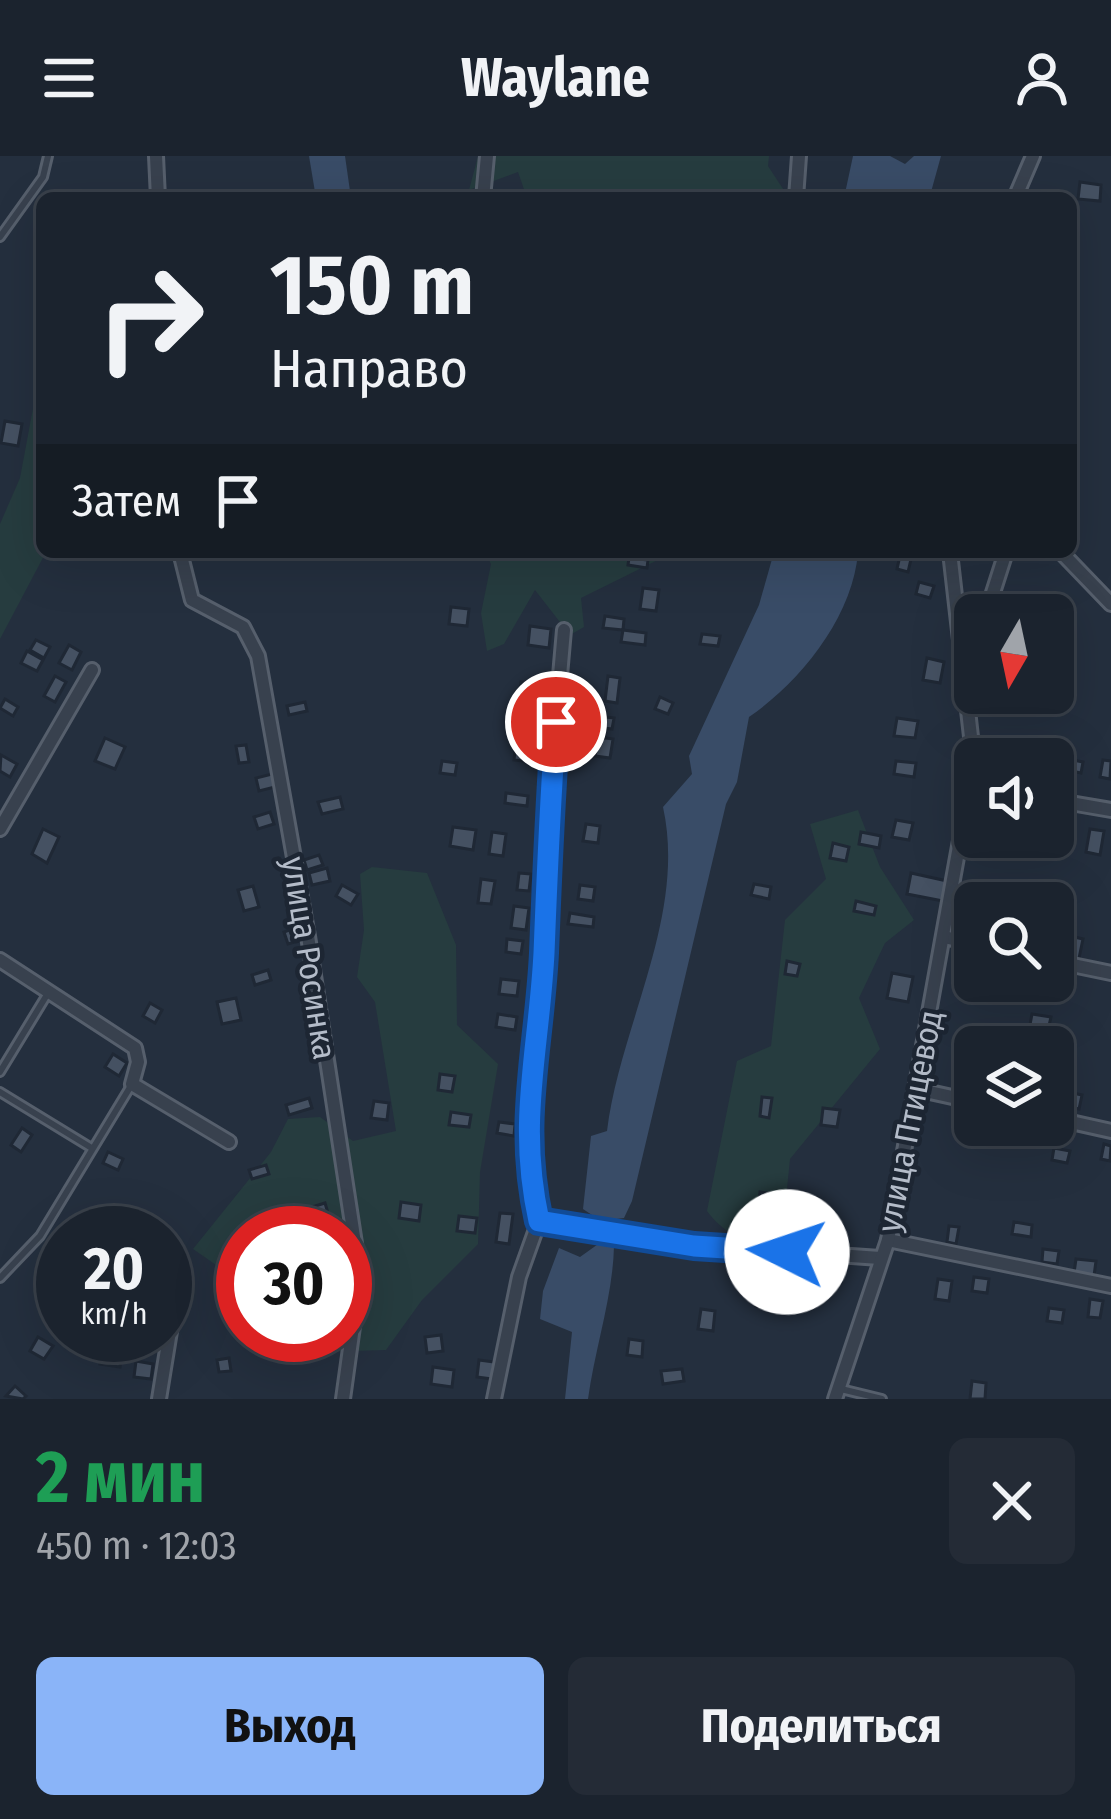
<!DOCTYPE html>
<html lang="ru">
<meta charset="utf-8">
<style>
body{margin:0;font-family:"Fira Sans Condensed",sans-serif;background:#242b36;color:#f1f3f6;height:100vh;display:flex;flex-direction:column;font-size:45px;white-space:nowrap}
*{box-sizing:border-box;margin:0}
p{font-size:39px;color:#a0a4aa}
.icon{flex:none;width:66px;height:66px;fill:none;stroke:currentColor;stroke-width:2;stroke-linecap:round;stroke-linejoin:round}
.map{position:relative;height:1243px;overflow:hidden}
.drawer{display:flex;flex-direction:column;background:#1b232e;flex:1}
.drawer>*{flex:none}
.top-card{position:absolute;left:36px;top:36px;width:1041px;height:366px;border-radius:18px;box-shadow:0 12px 48px #0002,0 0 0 3px #39404a;background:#1b232e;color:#f1f3f6;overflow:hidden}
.needle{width:78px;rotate:189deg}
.buttons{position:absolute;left:954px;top:438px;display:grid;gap:24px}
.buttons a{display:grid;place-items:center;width:120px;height:120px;border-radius:18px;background:#1b232e;box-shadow:0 12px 48px #0002,0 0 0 3px #39404a;font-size:60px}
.speed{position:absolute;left:36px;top:1050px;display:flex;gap:24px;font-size:60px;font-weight:700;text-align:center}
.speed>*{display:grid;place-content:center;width:156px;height:156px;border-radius:50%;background:#1b232e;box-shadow:0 12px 48px #0002,0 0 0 3px #39404a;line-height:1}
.speed small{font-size:30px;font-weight:400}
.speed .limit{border:18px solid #d22;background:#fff;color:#111}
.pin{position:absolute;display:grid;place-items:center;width:102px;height:102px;color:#fff;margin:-51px;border:6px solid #fff;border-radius:50%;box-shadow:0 3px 12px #0007}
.me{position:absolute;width:132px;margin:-66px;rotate:274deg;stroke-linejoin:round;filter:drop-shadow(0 0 9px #0008)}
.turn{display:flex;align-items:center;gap:42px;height:252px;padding:0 36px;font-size:54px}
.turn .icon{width:156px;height:156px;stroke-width:2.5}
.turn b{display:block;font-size:84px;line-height:102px}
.then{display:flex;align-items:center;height:114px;padding:0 36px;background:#0003;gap:24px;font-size:45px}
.round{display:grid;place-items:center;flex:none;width:126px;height:126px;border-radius:18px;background:#242b36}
.headline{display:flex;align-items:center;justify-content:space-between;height:204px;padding:0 36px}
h1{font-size:72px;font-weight:700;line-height:90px;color:#1e9e55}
.action{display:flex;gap:24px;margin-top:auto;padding:24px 36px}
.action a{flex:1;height:138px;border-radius:18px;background:#8ab4f8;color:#111;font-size:48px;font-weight:700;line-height:138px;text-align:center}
.action a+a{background:#242b36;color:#f1f3f6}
header{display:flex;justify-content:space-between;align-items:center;height:156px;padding:0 36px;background:#1b232e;font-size:54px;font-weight:700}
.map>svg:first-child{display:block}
.green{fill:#263c3f}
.water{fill:#394c67}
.building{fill:#455162;stroke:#1f2835;stroke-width:3}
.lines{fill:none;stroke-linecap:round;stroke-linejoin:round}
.service-casing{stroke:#565f6c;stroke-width:12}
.minor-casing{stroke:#565f6c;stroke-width:18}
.service{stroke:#38414e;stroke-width:6}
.minor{stroke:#38414e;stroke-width:12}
.route-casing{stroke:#114b97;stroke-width:30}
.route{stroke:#1a73e8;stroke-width:21}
.labels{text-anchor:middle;stroke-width:9;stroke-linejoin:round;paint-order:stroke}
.street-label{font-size:33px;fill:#b4bcc9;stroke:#1d2633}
</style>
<header><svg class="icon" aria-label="menu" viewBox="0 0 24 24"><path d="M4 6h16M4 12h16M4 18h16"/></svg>Waylane<svg class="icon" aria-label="person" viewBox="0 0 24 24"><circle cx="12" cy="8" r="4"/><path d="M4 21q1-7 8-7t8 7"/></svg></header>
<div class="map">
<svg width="1111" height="1243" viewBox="0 0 1111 1243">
<rect width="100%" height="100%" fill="#242f3e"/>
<g class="green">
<polygon points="478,0 769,0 768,10 789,42 527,42 518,16 469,34"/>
<polygon points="42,204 46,396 0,483 0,368 20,322"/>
<polygon points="485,396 674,396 581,442 584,471 570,479 535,434 504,488 487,495 481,457 491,408"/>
<path d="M858 654 880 711 914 764 885 787 859 842 880 893 790 1003 782 1082 771 1090C742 1084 724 1078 707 1055L737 905 771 890 785 764 826 723 810 668Z"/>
<polygon points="372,711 427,717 456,789 457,869 498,908 480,1016 478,1088 422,1144 386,1194 283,1197 271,1179 345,1179 345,1077 243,1077 243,1137 232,1120 193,1093 271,996 288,963 320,961 353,985 396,975 375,846 357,821 364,774 360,718"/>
</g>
<g class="water">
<polygon points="309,0 345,0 351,42 316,42"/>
<polygon points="853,0 890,0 905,8 914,0 941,0 931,36 923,42 844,42"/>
<path d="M774 396H858C853 461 800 526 749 561L737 626 726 648 632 1045 624 1062 601 1065 583 1053 591 980 607 975C620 869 687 760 663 651L692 618 689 600 759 449Z"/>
<path d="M601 1086 614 1090C613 1140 595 1192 588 1243H565L572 1176 540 1163 543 1135 559 1092 580 1101Z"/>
</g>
<g class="building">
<polygon points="1080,26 1101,29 1100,45 1078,43"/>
<polygon points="5,265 22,268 18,290 1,287"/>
<polygon points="900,400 911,403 908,416 897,413"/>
<polygon points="629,402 648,404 647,412 628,409"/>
<polygon points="919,426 934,430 930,442 916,438"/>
<polygon points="643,432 659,434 656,455 640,453"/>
<polygon points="1023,449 1043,452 1042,459 1021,459"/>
<polygon points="451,451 469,453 467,470 449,468"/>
<polygon points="605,460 624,463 623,474 603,472"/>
<polygon points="530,470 551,473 549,492 528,489"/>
<polygon points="623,474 646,477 645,489 621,486"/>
<polygon points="702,478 720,480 718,490 700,488"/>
<polygon points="36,484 50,491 44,502 30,494"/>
<polygon points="69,489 81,496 72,514 59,507"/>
<polygon points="27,495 43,504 37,515 21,507"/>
<polygon points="927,502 944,506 940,527 923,524"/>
<polygon points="55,520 66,526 55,546 44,540"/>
<polygon points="608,520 620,522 617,547 605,545"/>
<polygon points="521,526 544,529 543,538 520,535"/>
<polygon points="660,541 673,547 668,558 655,553"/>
<polygon points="5,543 18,551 13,560 0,552"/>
<polygon points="305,546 307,555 289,559 287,550"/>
<polygon points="598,560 614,562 612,573 596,571"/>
<polygon points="897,562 918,565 915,582 894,580"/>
<polygon points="530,568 546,571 543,592 527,589"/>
<polygon points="598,581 613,583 610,602 595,600"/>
<polygon points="105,582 125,591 115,613 95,605"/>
<polygon points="246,589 249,606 239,607 236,590"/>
<polygon points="515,595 534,597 533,606 514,604"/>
<polygon points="1,599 17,608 10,621 0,615"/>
<polygon points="1068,603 1083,606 1081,617 1066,614"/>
<polygon points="1103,604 1111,605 1110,623 1100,621"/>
<polygon points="442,605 457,607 455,619 440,617"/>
<polygon points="896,605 916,607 914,621 894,618"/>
<polygon points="272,618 275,631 259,635 256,622"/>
<polygon points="506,637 528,640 527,650 505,647"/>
<polygon points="340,641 343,653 322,658 318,646"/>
<polygon points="270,656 274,668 258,673 254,661"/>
<polygon points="896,664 913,667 909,684 892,681"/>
<polygon points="586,668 600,670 598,687 583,685"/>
<polygon points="453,671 476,674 473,694 450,690"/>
<polygon points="43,673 59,681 47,707 32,698"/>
<polygon points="1090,673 1104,675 1100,699 1086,696"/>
<polygon points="492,676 506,678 503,700 489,698"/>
<polygon points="861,676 881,680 879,692 859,688"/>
<polygon points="833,687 849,691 846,705 830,702"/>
<polygon points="319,699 323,709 307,714 304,704"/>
<polygon points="327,712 330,725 312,729 309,717"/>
<polygon points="519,717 531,718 529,735 517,734"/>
<polygon points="911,717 947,725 943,745 907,738"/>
<polygon points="481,723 495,725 491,748 478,747"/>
<polygon points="754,728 771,731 769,743 751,739"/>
<polygon points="342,729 358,738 351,749 336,740"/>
<polygon points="580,729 595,731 593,745 578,743"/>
<polygon points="253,730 259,751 244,755 238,734"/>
<polygon points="856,745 876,750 874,759 854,755"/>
<polygon points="514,750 529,752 526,774 511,772"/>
<polygon points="570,757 594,761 593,771 568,768"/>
<polygon points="294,772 298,785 288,788 284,776"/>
<polygon points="1070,780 1083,783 1078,807 1065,804"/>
<polygon points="507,783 523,785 521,798 506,796"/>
<polygon points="787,805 800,808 797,820 785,818"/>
<polygon points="268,814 271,824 255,829 252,819"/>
<polygon points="892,817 913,821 908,846 887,842"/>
<polygon points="1060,821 1071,823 1067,841 1057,839"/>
<polygon points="501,823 519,825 517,840 499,838"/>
<polygon points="236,842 241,864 222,868 217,846"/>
<polygon points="150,847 162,854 155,867 143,860"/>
<polygon points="498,858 517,861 515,874 496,871"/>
<polygon points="1032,858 1051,861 1047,878 1029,874"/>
<polygon points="113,898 127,907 119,920 105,911"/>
<polygon points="440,918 455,920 452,936 438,934"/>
<polygon points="1068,936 1082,939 1079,953 1065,950"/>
<polygon points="762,941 772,942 769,962 760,960"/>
<polygon points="309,942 312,952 289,959 286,949"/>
<polygon points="374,945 389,947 387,964 371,962"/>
<polygon points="823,952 840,954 837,971 821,969"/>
<polygon points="451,956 471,959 469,971 449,969"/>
<polygon points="499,966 515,968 514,980 497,977"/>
<polygon points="972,966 987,970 983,988 968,985"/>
<polygon points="22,972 32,979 21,996 11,989"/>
<polygon points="1104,988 1111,990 1110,1005 1101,1003"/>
<polygon points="1054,992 1070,995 1067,1007 1052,1004"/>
<polygon points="108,996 123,1003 118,1014 103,1007"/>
<polygon points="266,1009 269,1018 252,1023 249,1014"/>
<polygon points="760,1036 783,1039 780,1058 758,1055"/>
<polygon points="401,1046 421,1049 419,1065 399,1062"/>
<polygon points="325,1047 330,1064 317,1068 312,1051"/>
<polygon points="500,1057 513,1058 509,1088 496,1086"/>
<polygon points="459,1060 477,1062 475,1077 457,1075"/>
<polygon points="1014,1066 1032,1069 1031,1081 1012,1078"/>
<polygon points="949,1070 959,1071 956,1088 947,1086"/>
<polygon points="756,1071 775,1074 773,1084 755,1082"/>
<polygon points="1043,1093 1059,1095 1057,1108 1042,1106"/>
<polygon points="1076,1103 1096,1105 1094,1120 1074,1117"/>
<polygon points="974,1121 989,1123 987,1137 972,1135"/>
<polygon points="938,1123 952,1125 949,1145 935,1143"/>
<polygon points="759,1132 780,1135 777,1153 756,1150"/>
<polygon points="1090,1143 1103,1145 1100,1162 1088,1161"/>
<polygon points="1049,1152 1064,1154 1062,1167 1047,1165"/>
<polygon points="701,1153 715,1155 713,1175 698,1173"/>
<polygon points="441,1179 443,1195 427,1197 425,1181"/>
<polygon points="38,1181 53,1190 44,1203 30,1195"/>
<polygon points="629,1183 643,1185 642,1201 627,1199"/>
<polygon points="102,1196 121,1198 120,1211 100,1208"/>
<polygon points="229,1202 231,1215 219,1216 217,1204"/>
<polygon points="479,1204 494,1206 492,1223 477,1221"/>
<polygon points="136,1205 153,1208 151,1223 134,1221"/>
<polygon points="433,1211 454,1214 452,1231 431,1228"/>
<polygon points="682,1213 684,1225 663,1228 661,1215"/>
<polygon points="972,1225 986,1227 985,1243 970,1243"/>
<polygon points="15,1230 26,1240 23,1243 6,1240"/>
</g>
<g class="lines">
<defs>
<g id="service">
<polyline points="0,81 43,21 48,0"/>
<polyline points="0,916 48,837"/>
<polyline points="0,936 90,991"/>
<polyline points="0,1122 40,1080 132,928"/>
<polyline points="841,1233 882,1243"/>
</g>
<g id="minor">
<polyline points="156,0 158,42"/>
<polyline points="483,42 487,0"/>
<polyline points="796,42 799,0"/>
<polyline points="1015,42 1033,0"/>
<polyline points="180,396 192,444 243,471 258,500 308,780 360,1120 343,1243"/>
<polyline points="1061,396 1111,448"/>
<polyline points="958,458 990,446 1006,396"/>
<polyline points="1053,644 1111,654"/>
<polyline points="0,673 92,514"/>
<polyline points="944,781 975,788"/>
<polyline points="0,804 135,892 138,906 132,928 229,986"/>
<polyline points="1053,805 1111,817"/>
<polyline points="916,933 975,946"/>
<polyline points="1053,962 1111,975"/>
<polyline points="539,1065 694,1089 880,1102"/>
<polyline points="888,1084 1111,1130"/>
<polyline points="159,1243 172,1163"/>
<polyline points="494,1243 519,1121 539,1065 527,1011 526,966 543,799 544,703 564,474"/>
<polyline points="835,1243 888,1084 974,607 950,396"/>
</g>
</defs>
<use href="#service" class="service-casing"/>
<use href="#minor" class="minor-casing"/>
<use href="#service" class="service"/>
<use href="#minor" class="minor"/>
</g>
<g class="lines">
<defs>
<path id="route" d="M556 566C550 643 547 720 544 797 539 895 517 966 539 1065L694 1090 787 1096"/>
</defs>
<use href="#route" class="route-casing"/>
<use href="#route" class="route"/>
</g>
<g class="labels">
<g class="street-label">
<text transform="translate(310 802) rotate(81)" y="12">улица Росинка</text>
<text transform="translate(909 965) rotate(-79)" y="12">улица Птицевод</text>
</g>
</g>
</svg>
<div class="buttons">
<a><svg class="needle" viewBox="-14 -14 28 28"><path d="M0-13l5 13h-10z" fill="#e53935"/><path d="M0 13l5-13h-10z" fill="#a0a4aa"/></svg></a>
<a><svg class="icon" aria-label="sound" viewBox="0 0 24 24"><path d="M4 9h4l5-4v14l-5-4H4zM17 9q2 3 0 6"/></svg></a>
<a><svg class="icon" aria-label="search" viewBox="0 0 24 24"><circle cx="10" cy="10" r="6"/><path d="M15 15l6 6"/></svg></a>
<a><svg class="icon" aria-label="layers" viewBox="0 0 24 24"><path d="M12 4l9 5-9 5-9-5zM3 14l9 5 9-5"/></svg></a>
</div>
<div class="speed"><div>20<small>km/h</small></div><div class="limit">30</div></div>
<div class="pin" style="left:556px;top:566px;background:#d93025"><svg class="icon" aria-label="arrive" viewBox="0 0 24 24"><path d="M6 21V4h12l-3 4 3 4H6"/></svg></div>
<svg class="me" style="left:787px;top:1096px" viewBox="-20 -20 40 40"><circle r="19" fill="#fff"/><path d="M0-13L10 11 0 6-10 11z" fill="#1a73e8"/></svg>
<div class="top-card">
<div class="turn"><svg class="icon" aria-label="right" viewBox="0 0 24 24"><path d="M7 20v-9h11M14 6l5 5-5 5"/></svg><div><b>150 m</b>Направо</div></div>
<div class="then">Затем<svg class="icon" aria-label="arrive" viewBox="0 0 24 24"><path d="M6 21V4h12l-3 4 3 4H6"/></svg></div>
</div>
</div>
<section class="drawer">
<div class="headline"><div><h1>2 мин</h1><p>450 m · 12:03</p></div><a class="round"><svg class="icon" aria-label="close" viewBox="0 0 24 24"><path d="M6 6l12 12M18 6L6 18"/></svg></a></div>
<div class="action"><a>Выход</a><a>Поделиться</a></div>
</section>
